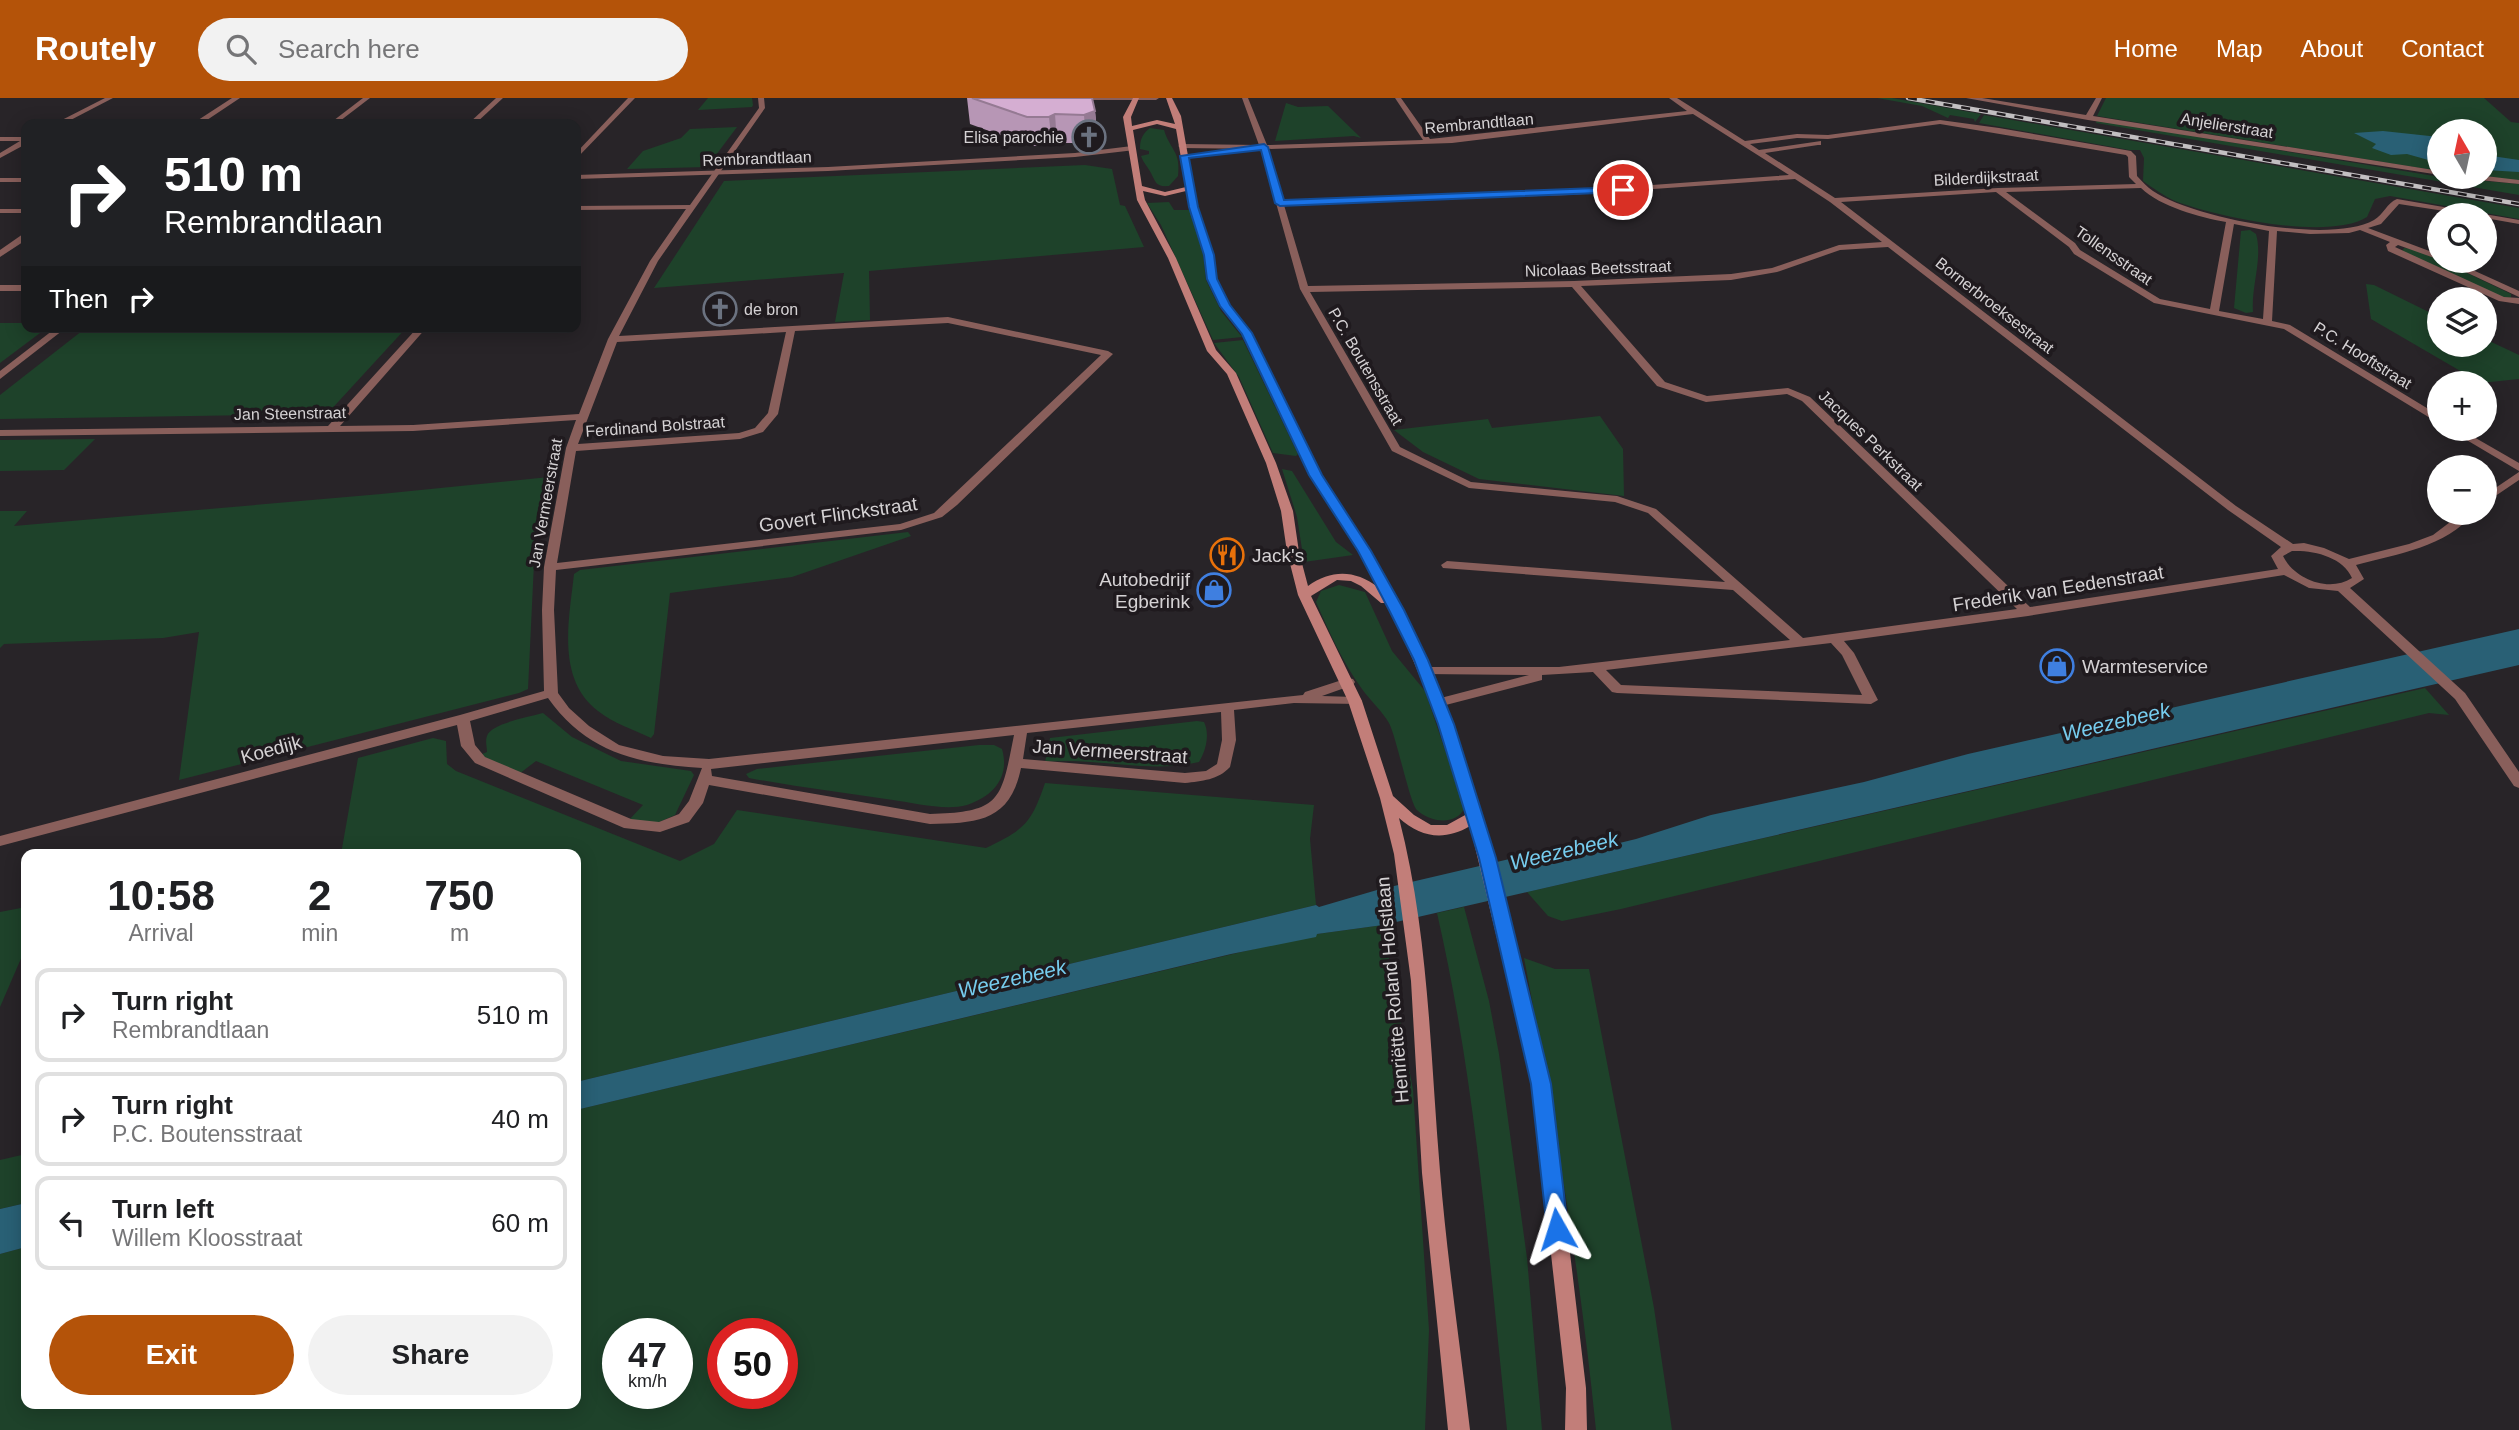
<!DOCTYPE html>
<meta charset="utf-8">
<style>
body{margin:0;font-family:Arial,sans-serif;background:#f2f2f2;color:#202124;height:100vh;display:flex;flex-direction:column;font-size:26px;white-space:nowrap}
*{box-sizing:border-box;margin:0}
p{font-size:23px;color:#757577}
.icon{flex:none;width:38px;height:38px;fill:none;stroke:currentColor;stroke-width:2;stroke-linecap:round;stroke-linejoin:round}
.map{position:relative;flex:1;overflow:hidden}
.details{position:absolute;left:21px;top:751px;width:560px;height:560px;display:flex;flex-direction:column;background:#fff;border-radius:14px;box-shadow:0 4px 18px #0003}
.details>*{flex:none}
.top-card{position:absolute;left:21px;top:21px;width:560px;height:214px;border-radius:14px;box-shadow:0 4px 18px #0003;background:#202124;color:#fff;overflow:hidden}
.needle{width:46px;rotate:351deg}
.fabs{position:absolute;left:2427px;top:21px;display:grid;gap:14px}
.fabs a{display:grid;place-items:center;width:70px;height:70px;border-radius:50%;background:#fff;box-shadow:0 4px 18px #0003;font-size:35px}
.speed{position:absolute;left:602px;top:1220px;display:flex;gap:14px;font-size:35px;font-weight:700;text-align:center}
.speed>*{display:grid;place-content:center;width:91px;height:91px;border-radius:50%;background:#fff;box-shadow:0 4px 18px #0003;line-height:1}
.speed small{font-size:18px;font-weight:400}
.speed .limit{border:10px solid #d22;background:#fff;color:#111}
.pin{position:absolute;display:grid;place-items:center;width:60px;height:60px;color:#fff;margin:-30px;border:4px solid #fff;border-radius:50%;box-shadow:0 2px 7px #0007}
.me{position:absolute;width:77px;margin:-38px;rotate:354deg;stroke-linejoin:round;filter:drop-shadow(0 0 5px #0008)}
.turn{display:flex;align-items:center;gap:24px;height:147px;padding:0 28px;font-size:32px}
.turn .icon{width:91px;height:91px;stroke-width:2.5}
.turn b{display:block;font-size:49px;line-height:60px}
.then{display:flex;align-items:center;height:66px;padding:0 28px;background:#0003;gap:14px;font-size:26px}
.eta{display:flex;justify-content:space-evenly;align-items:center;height:119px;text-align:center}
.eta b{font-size:42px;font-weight:800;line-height:49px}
.button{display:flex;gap:14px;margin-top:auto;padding:14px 28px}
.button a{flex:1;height:80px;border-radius:42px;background:#b45309;color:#fff;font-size:28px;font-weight:800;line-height:80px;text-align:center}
.button a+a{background:#f2f2f2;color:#202124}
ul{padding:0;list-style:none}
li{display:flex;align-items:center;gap:21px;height:94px;margin:0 14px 10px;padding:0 14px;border:4px solid #e0e0e0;border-radius:14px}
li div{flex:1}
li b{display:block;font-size:26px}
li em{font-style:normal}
header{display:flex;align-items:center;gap:42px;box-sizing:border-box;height:98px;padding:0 35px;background:#b45309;color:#fff}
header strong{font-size:33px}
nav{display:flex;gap:38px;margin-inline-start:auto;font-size:24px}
.search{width:490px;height:63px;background:#f2f2f2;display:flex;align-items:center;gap:18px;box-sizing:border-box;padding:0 24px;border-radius:38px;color:#757577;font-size:26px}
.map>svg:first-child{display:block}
.green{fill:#1e422a;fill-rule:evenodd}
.water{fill:#296075}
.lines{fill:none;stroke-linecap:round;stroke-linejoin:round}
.minor{fill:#895f5b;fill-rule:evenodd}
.tertiary{fill:#895f5b;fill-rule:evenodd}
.secondary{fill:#c27e79;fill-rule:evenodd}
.rail-casing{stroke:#c2bfc1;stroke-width:4.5}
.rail{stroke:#1f1a1e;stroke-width:2.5;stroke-dasharray:9;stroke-linecap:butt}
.wall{fill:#b796b5}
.shaded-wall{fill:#957a93}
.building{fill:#d5aed2;stroke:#957a93;stroke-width:2}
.route{fill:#1a73e8;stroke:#114b97;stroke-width:2}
.labels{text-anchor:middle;stroke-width:7;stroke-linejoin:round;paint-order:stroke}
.far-street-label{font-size:16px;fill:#d5d2d4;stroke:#1f1a1e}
.far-poi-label{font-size:16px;fill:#d5d2d4;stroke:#1f1a1e;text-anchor:end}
.street-label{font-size:19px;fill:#d5d2d4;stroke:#1f1a1e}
.poi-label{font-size:19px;fill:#d5d2d4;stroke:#1f1a1e;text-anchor:start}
.water-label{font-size:21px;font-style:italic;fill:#76ccee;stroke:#1f1a1e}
</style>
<header>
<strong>Routely</strong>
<div class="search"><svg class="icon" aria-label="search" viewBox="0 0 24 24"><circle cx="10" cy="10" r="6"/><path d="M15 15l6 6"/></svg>Search here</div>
<nav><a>Home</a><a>Map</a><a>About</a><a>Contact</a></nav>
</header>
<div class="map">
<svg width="2519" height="1332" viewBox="0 0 2519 1332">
<rect width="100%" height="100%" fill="#282428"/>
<g class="green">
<polygon points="708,0 752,0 753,7 752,9 698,12"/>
<polygon points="1877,0 1892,0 1981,16 1975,24 1974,21 1950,17 1948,20 1922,8"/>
<polygon points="2106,0 2484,0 2511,24 2519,25 2519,83 2485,79 2485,33 2440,33 2439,73 2097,18"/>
<polygon points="1286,5 1298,9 1328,8 1361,40 1354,38 1275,43"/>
<path d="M1984 17 2519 110V121L2390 98 2375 101 2367 119C2329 143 2217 119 2175 103 2164 98 2153 90 2143 83L2144 60 2140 52H2129L1979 25Z"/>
<polygon points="2097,22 2440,79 2519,86 2519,97 2096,25"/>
<polygon points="737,29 707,69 627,71 643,53 681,40 690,31"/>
<path d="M1150 30 1164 32C1170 52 1181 53 1178 78L1169 88C1156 89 1156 85 1151 75 1148 69 1144 66 1141 58L1149 56V53L1140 51C1140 42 1142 36 1150 30Z"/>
<polygon points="1085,67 1112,71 1120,107 1125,108 1144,149 869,173 870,222 835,224 844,175 654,190 724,83"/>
<polygon points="1169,104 1174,112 1190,112 1203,156 1206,182 1221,213 1242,239 1213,242 1161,127 1147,105"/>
<path d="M2250 132 2256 136C2263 161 2251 188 2253 214L2246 215 2234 210 2241 133Z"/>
<polygon points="2404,150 2417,151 2511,196 2511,200 2502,199 2402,154"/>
<polygon points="2366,186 2374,187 2439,219 2440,247 2485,247 2485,241 2519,257 2519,281 2481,285 2371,221"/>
<polygon points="0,225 26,225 26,229 48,229 0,265"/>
<polygon points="87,229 407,229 327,316 0,321 0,297"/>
<polygon points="1243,242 1298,356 1296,358 1273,355 1239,279 1214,245"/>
<polygon points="1600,318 1623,351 1624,398 1479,381 1423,354 1394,332 1488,321 1492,330"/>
<polygon points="95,341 64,372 0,373 0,342"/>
<polygon points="1282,371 1292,373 1336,444 1353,457 1304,464 1297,419"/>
<polygon points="549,379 534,465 528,591 519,595 179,682 199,534 163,540 4,546 0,550 0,413 27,413 14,428 381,396"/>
<path d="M908 434 911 438 792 479 670 495 654 636 651 640C634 632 613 625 598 613 556 581 569 522 574 476L580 472Z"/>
<path d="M1339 487 1365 494 1392 553 1425 593 1463 705 1464 711C1455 728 1429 724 1417 712 1410 706 1397 641 1389 625 1382 613 1370 602 1362 591 1343 565 1329 533 1316 504L1321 493Z"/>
<polygon points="2425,590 2449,617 2429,615 1621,811 1562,823 1548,818 1527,794"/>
<path d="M543 615 572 639 621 663 691 673 694 677 675 717 657 725 629 722 643 707 536 663 519 676 480 657 487 654C487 649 485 643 487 638 491 625 530 619 543 615Z"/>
<path d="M1197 623 1204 624C1210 636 1206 653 1199 664 1149 676 1096 659 1045 664L1050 640Z"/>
<path d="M433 640 446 643 447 666 456 673 680 763 714 746 737 712 986 750C1025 731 1031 726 1045 685L1314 707 1310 741 1316 807 576 984V756H341L358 660Z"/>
<path d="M979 647H994L1002 651C1010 679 994 698 967 707 945 713 915 705 893 702 845 695 797 689 749 680L746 676 757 671Z"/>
<polygon points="26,809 26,849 0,909 0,814"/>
<path d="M1464 809 1489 903 1499 956 1527 1160 1542 1332H1507C1489 1159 1476 985 1437 815Z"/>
<path d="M1383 827 1413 992 1429 1232 1425 1332H0V1156L26 1149V1306H576V1012L1317 836ZM618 1236H677V1295H618ZM723 1236H782V1295H723Z"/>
<path d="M1524 860 1555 871H1589L1654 1210 1672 1332H1596C1580 1173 1554 1017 1524 860Z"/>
<polygon points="26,1056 26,1105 0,1111 0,1062"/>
</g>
<g class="water">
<polygon points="2383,33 2439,39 2439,65 2407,56 2391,57 2372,50 2376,46 2354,35"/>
<polygon points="2485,57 2519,62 2519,74 2485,72"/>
<polygon points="2519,531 2519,567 1383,827 1317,836 1316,839 1231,856 576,1012 576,984 1316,807 1319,809 1377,792 1518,759 1566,758 1636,741 1711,717 1864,684 1968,656"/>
<polygon points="26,1105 26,1149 0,1156 0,1111"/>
</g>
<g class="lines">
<g class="minor">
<polygon points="105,0 113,0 63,26 54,26"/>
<polygon points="232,0 240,0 201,26 192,26"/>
<polygon points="363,0 370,0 336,26 329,26"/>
<polygon points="496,0 503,0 475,26 468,26"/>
<polygon points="628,0 635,0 576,61 576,55"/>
<path d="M758 0H764L765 10 658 163 619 238 948 219 1108 253 1113 256 957 407 942 419 901 432 556 472 554 512 558 595 569 610 589 628 619 647 663 658 709 661 1303 597 1305 594 1348 580 1353 581 1355 584 1353 587 1322 598 1355 599 1360 600 1362 603 1360 606 1294 605 1234 612 1236 642 1230 669C1218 682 1202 683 1185 685L1021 670C1010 724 977 725 930 726L709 687 703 705 689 724 660 734 624 730 475 665 461 648 457 627 0 748V738L460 617 544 593 542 512 544 469 566 350 576 322 413 333 0 338V332L328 328 418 229H427L340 328 413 327 579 316 608 241 650 163 686 111 576 112V108L690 107 759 10ZM948 225 1101 257 934 415 900 426 557 465 576 353 740 341 763 334 778 316 795 233ZM786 234 768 315 755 330 739 335 578 346 617 244ZM548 600C587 655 638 666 702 670L689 703 679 716 659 724 631 721 485 659 475 647 470 623ZM1221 614 1222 642 1217 666 1206 673 1185 675 1023 661 1027 635ZM1014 637C1001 703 1001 714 930 716L712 678 711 671Z"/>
<polygon points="1068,0 1159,0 1156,2 1071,2"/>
<path d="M1242 0H1248L1267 47 1423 42 1395 0H1401L1430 41 1687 13 1669 0H1677L1745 43 1797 36 1828 37 1940 22 1999 30 2131 53 2136 58 2137 78C2142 83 2147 89 2153 93 2193 120 2330 147 2374 122 2383 117 2387 105 2397 101L2519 122V126L2485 120V117H2470L2399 106 2381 126 2368 130 2440 157V162L2398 147 2395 149 2504 199 2519 200V206L2499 203 2388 153 2386 147 2390 144 2360 132 2349 135 2310 136 2277 133 2272 223 2290 227 2440 318V326L2284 231 2154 205 2074 156 2069 149 1996 94 1841 104 2236 408 2293 446 2304 445 2324 450 2349 461 2409 446 2433 437 2462 415H2474C2446 449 2397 456 2356 467L2364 481 2350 490 2465 595 2519 674V690L2514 688 2455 601 2338 493 2309 490 2284 477 2028 518 1844 543 1854 555 1878 602 1871 606 1617 595 1612 594 1593 574 1542 577V582L1438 609 1433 608 1431 605 1433 602 1529 577 1424 576 1418 572 1419 569H1559L1790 542 1733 492 1443 470 1441 467 1447 463 1725 484 1648 415 1615 404 1469 390 1392 353 1300 191 1261 51 1182 50 1178 48 1182 46 1259 47ZM1693 16 1789 77 1569 93 1283 102 1268 51 1452 45ZM1940 26 2126 57 2128 59 2129 79 2136 86 1998 90 1835 100 1765 55 1818 47H1821V43L1759 52 1750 46 1797 40 1828 41ZM1795 81 1830 104 1882 144 1839 147 1772 170 1731 176 1574 183 1308 188 1284 107 1569 97ZM2141 90C2161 109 2199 119 2226 124L2210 211 2160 201 2080 152 2075 145 2006 94ZM2234 126 2269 133 2263 221 2219 213ZM1888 149 2228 412 2281 449 2271 458 2278 471 2030 509 1810 299 1788 290 1707 298 1665 284 1581 188 1731 182 1777 174 1840 152ZM1572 189 1657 288 1706 304 1787 296 1802 303 2017 511 1803 540 1656 411 1617 398 1471 384 1400 349 1310 194ZM2292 453C2314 452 2343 459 2352 480 2329 495 2294 481 2283 458ZM1831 545 1842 557 1862 597 1621 587 1606 572Z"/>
<polygon points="1966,0 1982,0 2086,17 2096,0 2102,0 2093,18 2440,73 2440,77 2088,22"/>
<polygon points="0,39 26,39 26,46 0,60 0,55 20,43 0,43"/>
<polygon points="2485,78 2519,82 2519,86 2469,81 2465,79"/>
<rect x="0" y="111" width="26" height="4"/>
<polygon points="23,136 26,136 26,142 0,159 0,152"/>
<polygon points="2442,163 2453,163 2519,193 2519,199"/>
<rect x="0" y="187" width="26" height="6"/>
<polygon points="57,229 67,229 0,281 0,273"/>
<polygon points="2448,331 2460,331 2519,365 2519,373"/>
<polygon points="2519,374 2519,382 2485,405 2485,397"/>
</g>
<g class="tertiary">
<polygon points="1132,48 1135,48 1135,52 1075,59 828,73 576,81 576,77 828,69 1075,55"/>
<rect x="0" y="80" width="26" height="4"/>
</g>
<path class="secondary" d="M1133 0H1139L1131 19 1132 28 1157 22 1175 26 1166 0H1172L1181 18 1197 109 1213 157 1216 181 1229 207 1252 235 1320 377 1371 453 1419 544 1453 626 1482 718 1550 986 1586 1290 1587 1332H1565L1566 1290 1532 986 1470 728C1445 743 1421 740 1399 720 1429 836 1430 955 1440 1073 1447 1160 1460 1246 1470 1332H1448L1422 1075 1411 883 1394 756 1380 700 1348 603 1298 497 1287 454 1281 413 1266 365 1227 276 1207 253 1168 160 1137 102 1123 19ZM1157 26 1176 31 1186 89 1165 94 1142 88 1133 32ZM1143 93 1165 98 1186 93 1189 109 1205 157 1208 181 1220 208 1243 236 1310 377 1359 453 1378 489C1355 472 1332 471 1308 488L1299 454 1293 413 1276 365 1236 275 1216 252 1176 160 1145 102ZM1337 482 1351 483 1361 488 1381 505H1386C1422 573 1445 644 1467 716L1447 727H1431L1414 717 1393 698 1362 603 1311 498Z"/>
<defs>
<polyline id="rail" points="1908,0 2519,106"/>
</defs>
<use href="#rail" class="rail-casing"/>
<use href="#rail" class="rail"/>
</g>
<polygon class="wall" points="967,0 1092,0 1095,13 1098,42 1086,45 1057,45 1052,48 1030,48 970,26"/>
<g class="shaded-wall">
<polygon points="1095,13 1098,42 1086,45 1084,17"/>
<polygon points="1055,16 1057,45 1052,48 1049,19"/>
</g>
<polygon class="building" points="972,0 1092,0 1095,13 1084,17 1055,16 1049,19 1027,19"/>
<polygon class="route" points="1264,46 1268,49 1284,102 1623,89 1627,92 1623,94 1280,108 1275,105 1261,52 1189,60 1198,109 1214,157 1217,181 1230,207 1252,235 1322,377 1371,453 1404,512 1428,562 1454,626 1496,760 1551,986 1568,1131 1565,1138 1557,1141 1550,1138 1547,1131 1531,986 1479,760 1438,626 1414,562 1389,512 1358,453 1309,377 1242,236 1220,208 1207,181 1204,157 1189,109 1180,58"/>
<defs>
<symbol id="church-ring" viewBox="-11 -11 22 22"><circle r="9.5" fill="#1f1a1e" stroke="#6b7280" stroke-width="1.5"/><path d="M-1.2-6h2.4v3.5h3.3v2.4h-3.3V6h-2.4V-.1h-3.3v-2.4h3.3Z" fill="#6b7280"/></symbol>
<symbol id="restaurant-ring" viewBox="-11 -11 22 22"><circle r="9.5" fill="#1f1a1e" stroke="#e8710a" stroke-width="1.5"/><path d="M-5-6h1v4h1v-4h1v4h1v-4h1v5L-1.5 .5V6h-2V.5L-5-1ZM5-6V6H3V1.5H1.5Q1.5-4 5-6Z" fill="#e8710a"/></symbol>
<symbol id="shop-ring" viewBox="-11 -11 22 22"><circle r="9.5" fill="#1f1a1e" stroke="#3f7fe0" stroke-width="1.5"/><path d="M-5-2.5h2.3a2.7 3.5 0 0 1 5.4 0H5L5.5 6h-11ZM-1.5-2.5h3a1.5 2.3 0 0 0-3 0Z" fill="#3f7fe0"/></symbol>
</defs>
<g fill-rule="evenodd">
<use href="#church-ring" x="1070" y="20" width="38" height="38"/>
<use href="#church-ring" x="701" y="192" width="38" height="38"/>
<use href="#restaurant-ring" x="1208" y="438" width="38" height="38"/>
<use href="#shop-ring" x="1195" y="473" width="38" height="38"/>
<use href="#shop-ring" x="2038" y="549" width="38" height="38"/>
</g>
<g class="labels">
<g class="far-street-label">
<text transform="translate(1479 25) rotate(-5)" y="6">Rembrandtlaan</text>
<text transform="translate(2227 27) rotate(9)" y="6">Anjelierstraat</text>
<text transform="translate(757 60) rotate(-2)" y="6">Rembrandtlaan</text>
<text transform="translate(1986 79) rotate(-3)" y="6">Bilderdijkstraat</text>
<text transform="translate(2114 157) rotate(35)" y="6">Tollensstraat</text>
<text transform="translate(1598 170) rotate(-2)" y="6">Nicolaas Beetsstraat</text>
<text transform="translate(1995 207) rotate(38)" y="6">Bornerbroeksestraat</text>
<text transform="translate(2363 257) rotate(32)" y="6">P.C. Hooftstraat</text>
<text transform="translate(1366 268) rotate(60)" y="6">P.C. Boutensstraat</text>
<text transform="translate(290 315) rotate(-1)" y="6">Jan Steenstraat</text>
<text transform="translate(655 328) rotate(-4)" y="6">Ferdinand Bolstraat</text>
<text transform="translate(1871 342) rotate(44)" y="6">Jacques Perkstraat</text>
<text transform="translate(545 405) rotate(-80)" y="6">Jan Vermeerstraat</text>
</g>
<g class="far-poi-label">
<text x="1064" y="45">Elisa parochie</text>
<text x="744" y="217" text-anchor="start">de bron</text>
</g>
<g class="street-label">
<text transform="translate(838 416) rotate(-8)" y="7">Govert Flinckstraat</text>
<text transform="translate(2058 490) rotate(-9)" y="7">Frederik van Eedenstraat</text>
<text transform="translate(271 651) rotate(-15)" y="7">Koedijk</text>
<text transform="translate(1110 653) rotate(4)" y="7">Jan Vermeerstraat</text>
<text transform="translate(1392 892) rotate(-95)" y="7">Henriëtte Roland Holstlaan</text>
</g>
<g class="poi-label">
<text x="1252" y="464">Jack's</text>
<text x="1190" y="488" text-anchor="end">Autobedrijf<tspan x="1190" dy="22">Egberink</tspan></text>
<text x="2082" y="575">Warmteservice</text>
</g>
<g class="water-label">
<text transform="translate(2116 624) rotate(-13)" y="7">Weezebeek</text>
<text transform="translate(1564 753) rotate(-13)" y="7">Weezebeek</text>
<text transform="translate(1012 881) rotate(-13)" y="7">Weezebeek</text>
</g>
</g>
</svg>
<div class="fabs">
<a><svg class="needle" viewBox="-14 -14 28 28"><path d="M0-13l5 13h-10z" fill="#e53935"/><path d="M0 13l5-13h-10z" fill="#757577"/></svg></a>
<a><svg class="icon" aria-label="search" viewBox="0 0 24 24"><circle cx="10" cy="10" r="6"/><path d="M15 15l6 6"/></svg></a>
<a><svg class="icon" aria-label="layers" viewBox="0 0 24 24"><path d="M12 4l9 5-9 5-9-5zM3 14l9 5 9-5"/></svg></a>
<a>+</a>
<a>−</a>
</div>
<div class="speed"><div>47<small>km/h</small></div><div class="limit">50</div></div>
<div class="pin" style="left:1623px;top:92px;background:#d93025"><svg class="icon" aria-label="arrive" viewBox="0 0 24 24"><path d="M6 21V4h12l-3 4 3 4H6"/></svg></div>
<svg class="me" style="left:1557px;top:1131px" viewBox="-20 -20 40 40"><path d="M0-17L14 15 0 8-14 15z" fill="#1a73e8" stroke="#fff" stroke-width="4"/></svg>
<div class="top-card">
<div class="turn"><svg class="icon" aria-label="right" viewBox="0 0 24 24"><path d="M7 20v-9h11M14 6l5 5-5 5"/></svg><div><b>510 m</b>Rembrandtlaan</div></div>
<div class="then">Then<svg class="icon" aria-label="right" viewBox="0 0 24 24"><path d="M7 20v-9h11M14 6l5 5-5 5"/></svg></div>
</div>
<section class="details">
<div class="eta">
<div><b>10:58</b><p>Arrival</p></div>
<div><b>2</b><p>min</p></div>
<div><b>750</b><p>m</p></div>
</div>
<ul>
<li><svg class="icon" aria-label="right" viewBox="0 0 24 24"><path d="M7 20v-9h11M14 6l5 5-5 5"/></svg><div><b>Turn right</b><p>Rembrandtlaan</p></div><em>510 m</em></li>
<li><svg class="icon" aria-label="right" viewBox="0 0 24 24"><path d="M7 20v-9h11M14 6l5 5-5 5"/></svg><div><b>Turn right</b><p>P.C. Boutensstraat</p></div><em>40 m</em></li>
<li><svg class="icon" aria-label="left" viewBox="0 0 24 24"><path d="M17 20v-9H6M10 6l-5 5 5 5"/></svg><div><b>Turn left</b><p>Willem Kloosstraat</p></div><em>60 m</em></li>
</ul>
<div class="button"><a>Exit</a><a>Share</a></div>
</section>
</div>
